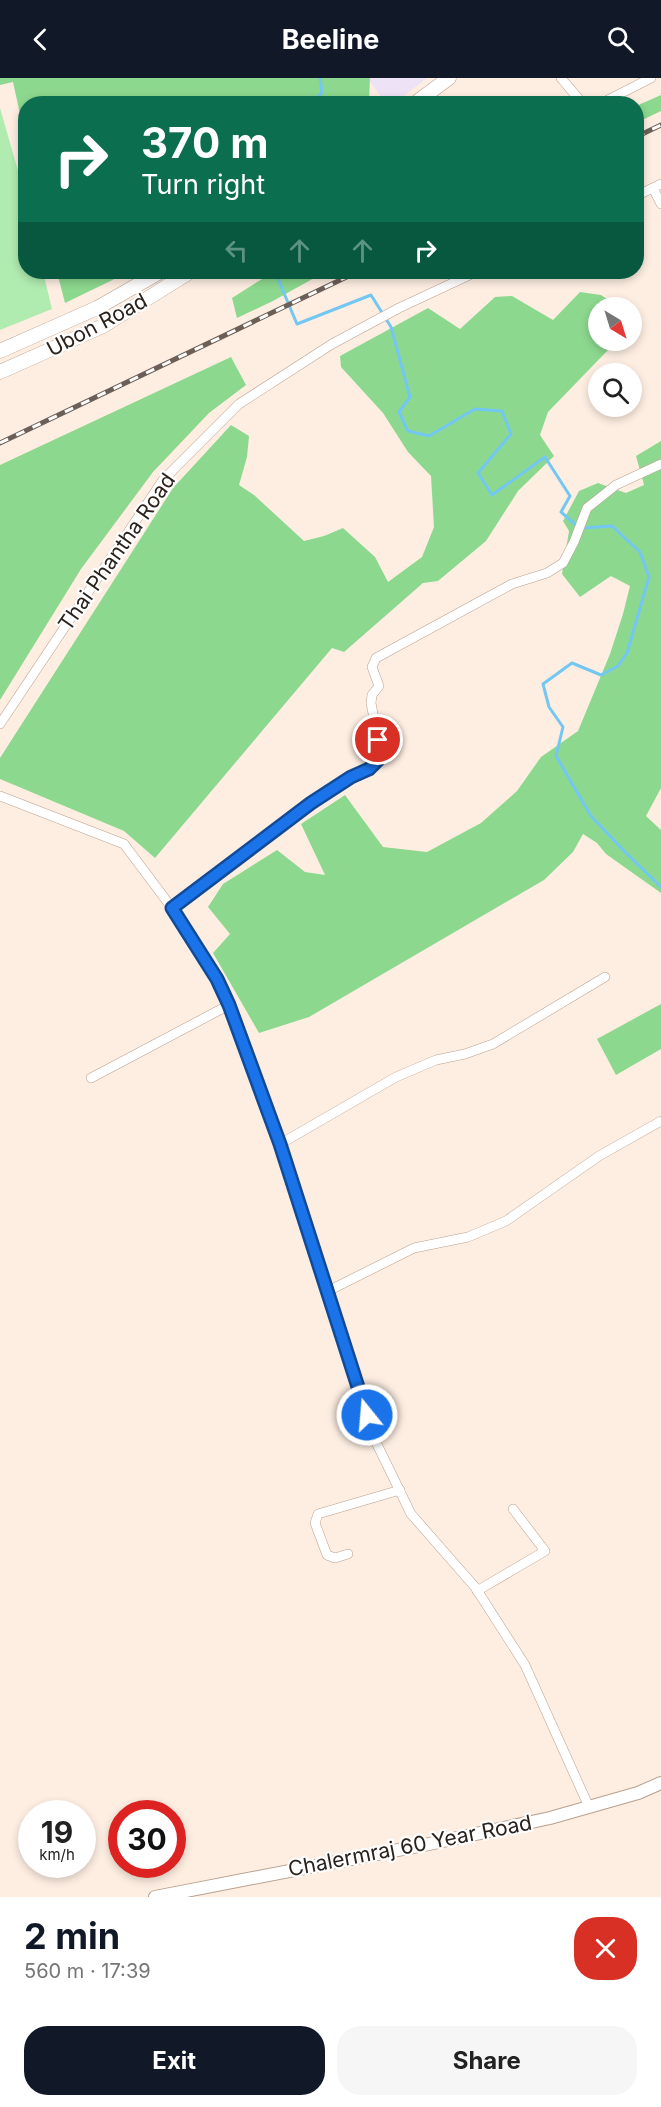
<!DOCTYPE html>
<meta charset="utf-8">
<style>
body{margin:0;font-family:Inter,sans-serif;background:#f6f6f6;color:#222;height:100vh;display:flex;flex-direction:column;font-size:22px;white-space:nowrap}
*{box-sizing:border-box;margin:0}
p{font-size:20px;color:#767676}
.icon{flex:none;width:33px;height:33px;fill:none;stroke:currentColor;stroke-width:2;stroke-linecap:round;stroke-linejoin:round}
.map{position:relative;height:1819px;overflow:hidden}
.panel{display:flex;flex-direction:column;background:#fff;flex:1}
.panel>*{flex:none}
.guide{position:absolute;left:18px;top:18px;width:626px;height:183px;border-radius:24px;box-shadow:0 3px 9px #0003;background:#0b6e4f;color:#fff;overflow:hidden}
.needle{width:39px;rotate:142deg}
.buttons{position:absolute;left:588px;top:219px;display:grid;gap:12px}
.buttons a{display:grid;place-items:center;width:54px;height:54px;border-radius:50%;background:#fff;box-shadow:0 3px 9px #0003;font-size:30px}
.speed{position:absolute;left:18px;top:1722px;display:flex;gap:12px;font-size:30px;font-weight:700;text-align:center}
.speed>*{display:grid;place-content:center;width:78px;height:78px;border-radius:50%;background:#fff;box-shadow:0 3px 9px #0003;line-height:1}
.speed small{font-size:15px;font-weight:400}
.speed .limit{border:9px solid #d22;background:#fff;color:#111}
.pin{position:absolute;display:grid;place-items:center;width:51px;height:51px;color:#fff;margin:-26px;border:3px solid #fff;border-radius:50%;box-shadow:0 2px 6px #0007}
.me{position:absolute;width:66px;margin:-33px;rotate:343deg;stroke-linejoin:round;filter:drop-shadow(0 0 4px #0008)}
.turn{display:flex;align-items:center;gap:21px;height:126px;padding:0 24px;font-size:27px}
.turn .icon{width:78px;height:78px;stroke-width:2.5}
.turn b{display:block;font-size:42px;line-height:51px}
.lanes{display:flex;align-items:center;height:57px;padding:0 24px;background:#0003;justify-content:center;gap:30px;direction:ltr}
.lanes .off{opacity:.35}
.round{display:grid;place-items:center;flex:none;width:63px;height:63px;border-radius:24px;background:#f6f6f6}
.headline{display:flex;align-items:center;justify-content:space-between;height:102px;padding:0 24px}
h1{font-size:36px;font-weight:700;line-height:45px;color:#111827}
.cta{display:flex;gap:12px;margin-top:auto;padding:12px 24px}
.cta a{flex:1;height:69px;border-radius:24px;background:#111827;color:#fff;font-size:24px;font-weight:700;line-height:69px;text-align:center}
.cta a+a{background:#f6f6f6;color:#222}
header{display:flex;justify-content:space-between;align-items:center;height:78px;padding:0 24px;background:#111827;color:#fff;font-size:27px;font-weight:700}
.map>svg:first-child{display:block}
.medical{fill:#eee2f6}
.green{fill:#b0ebb0}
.forest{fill:#8cd88e}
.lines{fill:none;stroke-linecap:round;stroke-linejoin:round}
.stream{stroke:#73c7f3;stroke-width:3}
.street-casing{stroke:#b9a08d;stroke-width:10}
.secondary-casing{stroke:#b9a08d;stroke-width:14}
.primary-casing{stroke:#b9a08d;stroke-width:15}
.street{stroke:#fff;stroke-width:9}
.secondary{stroke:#fff;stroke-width:12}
.primary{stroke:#fff;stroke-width:14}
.rail-casing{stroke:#6b5f57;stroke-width:5}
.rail{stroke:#fefefe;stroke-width:3;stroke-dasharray:9;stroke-linecap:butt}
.route-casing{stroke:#114b97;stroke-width:15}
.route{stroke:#1a73e8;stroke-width:10}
.labels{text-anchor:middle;stroke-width:4.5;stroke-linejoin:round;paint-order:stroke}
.street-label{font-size:21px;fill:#2a211a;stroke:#fefefe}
</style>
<header><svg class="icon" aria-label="back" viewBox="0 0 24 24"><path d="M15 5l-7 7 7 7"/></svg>Beeline<svg class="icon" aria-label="search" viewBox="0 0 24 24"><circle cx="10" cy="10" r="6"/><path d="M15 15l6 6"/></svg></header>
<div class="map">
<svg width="661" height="1819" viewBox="0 0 661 1819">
<rect width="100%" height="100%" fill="#feeee2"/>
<polygon class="medical" points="367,0 427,0 393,26 386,25"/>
<polygon class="green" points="0,30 25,117 26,194 43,194 52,231 0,252"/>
<g class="forest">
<polygon points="0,0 370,0 369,25 26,26 25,59 13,4 0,7"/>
<polygon points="661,17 661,33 636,45 636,28"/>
<polygon points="57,194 129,194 65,225"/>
<polygon points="270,194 325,194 273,223 237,240 232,220 270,196"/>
<polygon points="580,214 601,217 619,229 598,230 598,262 611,263 609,271 548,334 540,357 554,378 518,413 486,463 438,503 423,505 344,574 332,570 155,780 124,753 0,701 0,680 173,410 231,347 249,358 247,379 239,407 254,417 304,463 324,458 343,450 375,479 388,504 422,479 434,449 431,398 408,374 383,335 341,289 340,278 428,230 460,251 495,219 512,218 553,242"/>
<polygon points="231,279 246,307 209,335 153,394 81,491 0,622 0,387"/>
<polygon points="661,363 661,710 646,738 661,752 661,815 606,776 597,765 583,756 573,774 544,802 309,939 259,955 213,875 230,856 208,829 223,806 277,772 305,794 325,797 301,746 345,717 383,769 427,774 481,745 517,713 541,679 578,653 610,576 623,536 630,508 611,498 580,519 562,496 569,453 563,443 579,413 598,405 626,415 644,407 636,378"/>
<polygon points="661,926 661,971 616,997 597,961"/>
</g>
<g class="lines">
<g class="stream">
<polyline points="313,26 322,14 320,0"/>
<polyline points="275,194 297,246 371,217 391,249 410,319 399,334 408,353 429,358 475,331 502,333 511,356 478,395 492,417 545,379 570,418 561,434 577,448"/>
<polyline points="583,450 612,448 640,474 649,499 627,575 618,588 601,597 572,585 543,606 549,629 563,649 556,678 591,738 626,775 661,809"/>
</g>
<defs>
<g id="street">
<polyline points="561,0 583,26"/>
<polyline points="600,26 651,0"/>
<polyline points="653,110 661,126"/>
<polyline points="636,118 661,106"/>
<polyline points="0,646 163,402 239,326 332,266 399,230 476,194"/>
<polyline points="0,718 124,766 172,830 217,901 259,1006 280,1066 373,1358 411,1436 475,1509 525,1587 589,1729"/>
<polyline points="172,830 311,725 351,699 369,691 378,682 378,662 371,625 372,617 379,608 372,589 376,580 512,506 547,495 563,485 574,464 587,430 616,407 661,386"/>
<polyline points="91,1000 229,927"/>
<polyline points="280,1066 396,999 436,982 465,976 493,966 605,899"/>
<polyline points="328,1213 414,1170 468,1159 506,1143 599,1078 661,1043"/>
<polyline points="348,1476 335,1480 327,1477 315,1445 318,1436 400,1412"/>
<polyline points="477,1513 545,1473 513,1431"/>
</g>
<polyline id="secondary" points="155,1819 429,1766 550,1740 638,1715 661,1705"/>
<g id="primary">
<polyline points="414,26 449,0"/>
<polyline points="0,273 97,230 160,194"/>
<polyline points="0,294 103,248 190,194"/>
</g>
</defs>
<use href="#street" class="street-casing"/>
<use href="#secondary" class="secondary-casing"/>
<use href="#primary" class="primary-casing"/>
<use href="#street" class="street"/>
<use href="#secondary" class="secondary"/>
<use href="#primary" class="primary"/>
<defs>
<g id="rail">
<polyline points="636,59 661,47"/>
<polyline points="0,365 357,194"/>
</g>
</defs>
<use href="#rail" class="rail-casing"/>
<use href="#rail" class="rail"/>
</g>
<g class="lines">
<defs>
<polyline id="route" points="367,1337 280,1066 229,927 217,901 172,830 311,725 351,699 369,691 378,682 378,662"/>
</defs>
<use href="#route" class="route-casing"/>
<use href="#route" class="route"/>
</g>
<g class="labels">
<g class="street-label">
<text transform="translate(97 247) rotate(-28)" y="7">Ubon Road</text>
<text transform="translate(117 474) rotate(-55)" y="7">Thai Phantha Road</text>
<text transform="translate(410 1768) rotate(-11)" y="7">Chalermraj 60 Year Road</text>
</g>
</g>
</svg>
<div class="buttons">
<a><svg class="needle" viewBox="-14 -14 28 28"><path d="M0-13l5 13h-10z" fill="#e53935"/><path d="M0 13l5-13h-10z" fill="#767676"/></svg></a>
<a><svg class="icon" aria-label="search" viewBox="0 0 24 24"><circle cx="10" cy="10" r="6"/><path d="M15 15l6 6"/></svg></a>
</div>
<div class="speed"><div>19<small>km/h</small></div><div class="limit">30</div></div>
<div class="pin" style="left:378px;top:662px;background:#d93025"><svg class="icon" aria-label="arrive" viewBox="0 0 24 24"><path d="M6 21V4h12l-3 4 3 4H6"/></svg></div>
<svg class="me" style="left:367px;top:1337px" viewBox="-20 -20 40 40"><circle r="17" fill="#1a73e8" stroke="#fff" stroke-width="3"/><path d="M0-11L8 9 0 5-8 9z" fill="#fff"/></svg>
<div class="guide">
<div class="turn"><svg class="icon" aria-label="right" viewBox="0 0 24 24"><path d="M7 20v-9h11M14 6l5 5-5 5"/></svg><div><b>370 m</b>Turn right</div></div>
<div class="lanes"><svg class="icon off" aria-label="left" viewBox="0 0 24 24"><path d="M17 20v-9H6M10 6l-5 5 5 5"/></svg><svg class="icon off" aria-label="ahead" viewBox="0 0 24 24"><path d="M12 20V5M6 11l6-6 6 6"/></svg><svg class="icon off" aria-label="ahead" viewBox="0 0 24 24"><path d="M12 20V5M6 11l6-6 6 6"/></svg><svg class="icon" aria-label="right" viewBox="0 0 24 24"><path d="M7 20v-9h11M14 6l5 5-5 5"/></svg></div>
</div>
</div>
<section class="panel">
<div class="headline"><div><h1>2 min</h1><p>560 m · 17:39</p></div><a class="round" style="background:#d93025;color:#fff"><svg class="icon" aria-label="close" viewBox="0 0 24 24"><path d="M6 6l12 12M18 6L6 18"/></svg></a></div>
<div class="cta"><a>Exit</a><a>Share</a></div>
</section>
